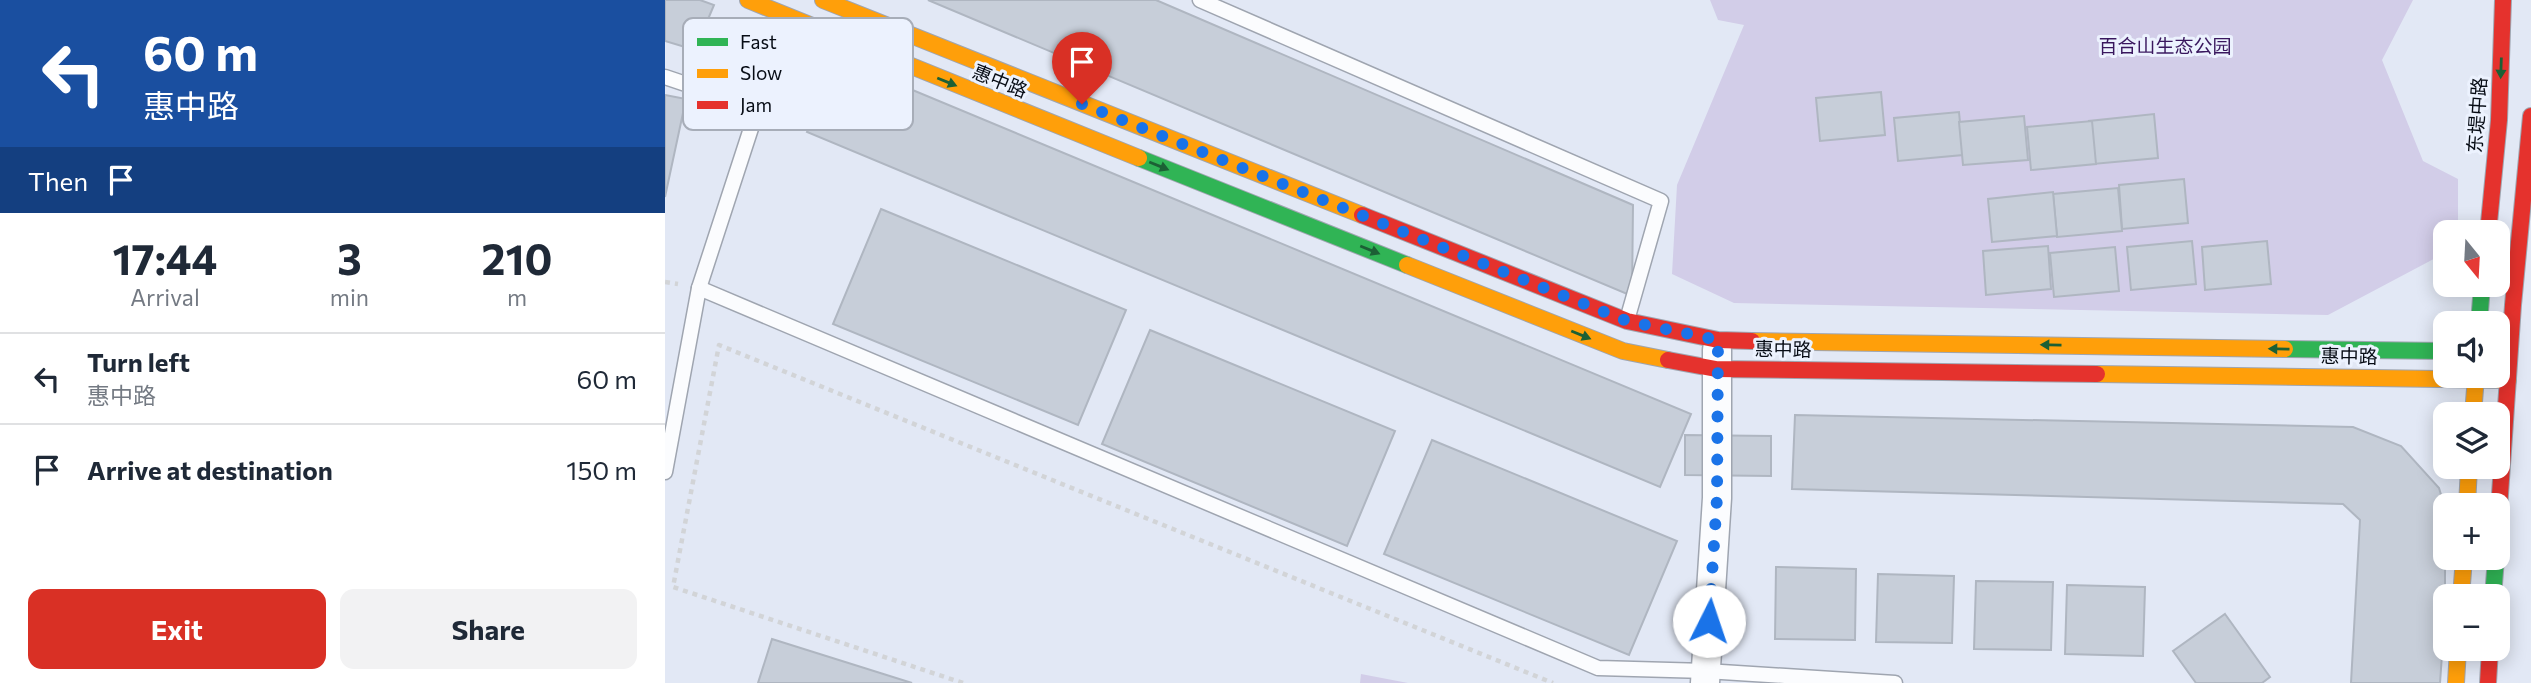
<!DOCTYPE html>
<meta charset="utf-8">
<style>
body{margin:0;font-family:Commissioner,"Noto Sans SC",sans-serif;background:#f2f2f3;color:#1f2937;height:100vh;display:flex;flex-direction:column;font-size:26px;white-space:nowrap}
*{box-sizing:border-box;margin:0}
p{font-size:23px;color:#747a83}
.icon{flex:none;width:38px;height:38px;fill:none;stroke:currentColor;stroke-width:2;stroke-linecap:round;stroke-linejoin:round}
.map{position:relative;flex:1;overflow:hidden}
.drawer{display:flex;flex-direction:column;background:#fff;width:665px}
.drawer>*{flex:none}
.top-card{background:#1a4fa0;color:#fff;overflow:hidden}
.needle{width:46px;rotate:162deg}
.buttons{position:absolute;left:1768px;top:220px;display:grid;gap:14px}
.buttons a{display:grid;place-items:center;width:77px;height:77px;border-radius:14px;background:#fff;box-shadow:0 4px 18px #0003;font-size:35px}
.pin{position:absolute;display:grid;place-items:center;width:60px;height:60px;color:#fff;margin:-72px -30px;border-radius:50% 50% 50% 0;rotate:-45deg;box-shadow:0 0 7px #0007}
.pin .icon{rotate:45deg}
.me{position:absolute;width:77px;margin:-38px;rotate:4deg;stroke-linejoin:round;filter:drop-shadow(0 0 5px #0008)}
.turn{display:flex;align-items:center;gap:24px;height:147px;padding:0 28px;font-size:32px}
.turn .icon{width:91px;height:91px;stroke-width:2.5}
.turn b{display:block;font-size:49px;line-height:60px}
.then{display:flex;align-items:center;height:66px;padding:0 28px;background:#0003;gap:14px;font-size:26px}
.eta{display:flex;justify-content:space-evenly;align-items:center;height:119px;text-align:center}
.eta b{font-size:42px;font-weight:700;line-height:49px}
.cta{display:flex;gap:14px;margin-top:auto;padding:14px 28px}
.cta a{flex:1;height:80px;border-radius:14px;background:#d93025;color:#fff;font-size:28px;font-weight:700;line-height:80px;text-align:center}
.cta a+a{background:#f2f2f3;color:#1f2937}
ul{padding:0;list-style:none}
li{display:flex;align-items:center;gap:21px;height:91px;padding:0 28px;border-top:2px solid #e0e1e3}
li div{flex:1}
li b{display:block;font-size:26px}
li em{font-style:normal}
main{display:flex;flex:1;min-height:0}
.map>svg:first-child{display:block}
.green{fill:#d2cde8}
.building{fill:#c7ced9;stroke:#afb6c1;stroke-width:2}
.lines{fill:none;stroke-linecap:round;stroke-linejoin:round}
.lane-casing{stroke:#9fa5b0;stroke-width:17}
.street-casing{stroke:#9fa5b0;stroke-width:31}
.fast-casing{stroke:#9fa5b0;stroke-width:18}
.slow-casing{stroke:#9fa5b0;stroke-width:18}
.jam-casing{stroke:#9fa5b0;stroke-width:18}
.path{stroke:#d2d4d7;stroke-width:4.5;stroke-dasharray:5 5;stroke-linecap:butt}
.lane{stroke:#fbfcfe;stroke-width:14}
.street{stroke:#fbfcfe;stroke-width:28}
.fast{stroke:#30b455;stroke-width:16}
.slow{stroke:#ff9f0a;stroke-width:16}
.jam{stroke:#e5322d;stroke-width:16}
.oneway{fill:#1c6035}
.route{stroke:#1a73e8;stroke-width:12;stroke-dasharray:0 21.6}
.labels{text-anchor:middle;stroke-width:6;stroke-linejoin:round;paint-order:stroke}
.park-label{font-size:19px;fill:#39175e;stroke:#ecf2fe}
.street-label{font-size:19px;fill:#070c15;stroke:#ecf2fe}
.key{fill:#ecf2fe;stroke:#a7adb8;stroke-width:2}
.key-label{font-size:19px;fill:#070c15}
</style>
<main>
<section class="drawer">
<div class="top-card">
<div class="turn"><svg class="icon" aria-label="left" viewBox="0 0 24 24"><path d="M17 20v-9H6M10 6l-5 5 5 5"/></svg><div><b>60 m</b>惠中路</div></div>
<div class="then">Then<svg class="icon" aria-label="arrive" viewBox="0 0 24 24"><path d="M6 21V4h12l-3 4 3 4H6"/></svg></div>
</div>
<div class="eta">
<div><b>17:44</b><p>Arrival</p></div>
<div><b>3</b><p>min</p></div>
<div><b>210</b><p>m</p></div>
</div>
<ul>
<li><svg class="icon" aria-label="left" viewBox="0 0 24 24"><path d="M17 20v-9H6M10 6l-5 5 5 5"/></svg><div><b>Turn left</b><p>惠中路</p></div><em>60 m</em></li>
<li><svg class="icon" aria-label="arrive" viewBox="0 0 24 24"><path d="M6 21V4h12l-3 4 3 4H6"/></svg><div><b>Arrive at destination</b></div><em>150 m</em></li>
</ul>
<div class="cta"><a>Exit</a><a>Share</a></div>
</section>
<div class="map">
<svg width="1866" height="683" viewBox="0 0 1866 683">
<rect width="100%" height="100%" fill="#e2e8f5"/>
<g class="green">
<polygon points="1045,0 1748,0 1717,60 1758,161 1793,179 1793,233 1780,233 1780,253 1663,315 1069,303 1007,274 1012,185 1079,25 1053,20"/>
<polygon points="696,674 743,683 695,683"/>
</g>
<g class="building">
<polygon points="0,0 35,0 49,5 30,50 0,41"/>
<polygon points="263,0 491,0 968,205 967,296"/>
<polygon points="173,59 1026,414 995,487 142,132"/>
<polygon points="1216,92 1220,135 1155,141 1151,98"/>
<polygon points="0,95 21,99 0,197"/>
<polygon points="1294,112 1298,155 1233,161 1229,118"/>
<polygon points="1489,114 1493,158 1428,164 1424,121"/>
<polygon points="1359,116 1363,160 1298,165 1294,122"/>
<polygon points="1427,121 1431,164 1366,170 1362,127"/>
<polygon points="1519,179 1523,223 1457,229 1454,185"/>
<polygon points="1453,188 1457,231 1392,237 1388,194"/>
<polygon points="1388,192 1392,236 1327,242 1323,199"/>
<polygon points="216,209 461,310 413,425 168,324"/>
<polygon points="1527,241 1531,284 1466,290 1462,247"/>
<polygon points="1602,241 1606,284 1540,290 1537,247"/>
<polygon points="1383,246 1386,289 1321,295 1318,251"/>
<polygon points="1450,247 1454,291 1389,297 1385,253"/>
<polygon points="485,330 730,431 682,546 437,444"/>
<polygon points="1130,415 1688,427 1736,446 1774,488 1780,508 1780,612 1775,683 1686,683 1695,520 1678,504 1127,489"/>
<polygon points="1020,435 1106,436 1106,476 1020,475"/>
<polygon points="767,440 1012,541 964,655 719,554"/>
<polygon points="1111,567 1191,569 1190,640 1110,639"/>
<polygon points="1213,574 1289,576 1287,643 1211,642"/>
<polygon points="1311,581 1388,582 1386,650 1309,649"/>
<polygon points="1402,585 1480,587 1478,656 1400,654"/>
<polygon points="1560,614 1605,677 1597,683 1531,683 1508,651"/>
<polygon points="107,639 247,683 93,683"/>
</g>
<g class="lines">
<defs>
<g id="lane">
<polyline points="535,0 996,201 962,320"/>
<polyline points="0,77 92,108"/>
<polyline points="34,288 933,668 1041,671 1230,683"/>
<polyline points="0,472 34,288 121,21"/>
</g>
<polyline id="street" points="1040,683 1052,498 1052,350"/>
<g id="fast">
<polyline points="474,158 742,265"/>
<polyline points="1814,324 1817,285"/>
<polyline points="1620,349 1780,351"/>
<polyline points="1828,597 1831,558"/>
</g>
<g id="slow">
<polyline points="83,0 474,158"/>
<polyline points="158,0 697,215"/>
<polyline points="742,265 958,351 1003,360"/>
<polyline points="1087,341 1620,349"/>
<polyline points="1432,374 1843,380"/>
<polyline points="1808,415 1811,376"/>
<polyline points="1802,506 1804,467"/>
<polyline points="1796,597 1799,558"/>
<polyline points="1791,683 1793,649"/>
</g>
<g id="jam">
<polyline points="697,215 962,321 1053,340 1087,341"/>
<polyline points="1823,233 1834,120 1838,0"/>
<polyline points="1003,360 1051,369 1432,374"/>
<polyline points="1832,538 1848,305 1866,116"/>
<polyline points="1823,683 1825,649"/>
</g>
</defs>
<use href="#lane" class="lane-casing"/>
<use href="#street" class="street-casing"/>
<use href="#fast" class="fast-casing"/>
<use href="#slow" class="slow-casing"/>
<use href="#jam" class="jam-casing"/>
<g class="path">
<polyline points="0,282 13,284"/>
<polyline points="298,683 8,587 54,345 888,683"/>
</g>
<use href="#lane" class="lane"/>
<use href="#street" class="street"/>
<use href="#fast" class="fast"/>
<use href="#slow" class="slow"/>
<use href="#jam" class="jam"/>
</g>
<defs><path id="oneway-solid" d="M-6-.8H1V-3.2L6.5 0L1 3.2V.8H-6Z" transform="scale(1.75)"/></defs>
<g class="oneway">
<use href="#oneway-solid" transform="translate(1836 68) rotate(92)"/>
<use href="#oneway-solid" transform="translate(282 82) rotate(22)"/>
<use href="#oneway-solid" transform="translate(494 166) rotate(22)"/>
<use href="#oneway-solid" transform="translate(705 250) rotate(22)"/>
<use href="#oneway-solid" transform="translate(916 335) rotate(22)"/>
<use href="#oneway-solid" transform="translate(1386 345) rotate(-179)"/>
<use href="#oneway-solid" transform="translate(1614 349) rotate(-179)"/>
</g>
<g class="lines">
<polyline class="route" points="417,104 962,321 1053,340 1052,498 1044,621"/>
</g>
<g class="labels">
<g class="park-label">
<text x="1500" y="53">百合山生态公园</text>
</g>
<g class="street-label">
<text transform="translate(335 81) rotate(22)" y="7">惠中路</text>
<text transform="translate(1812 115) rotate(-86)" y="7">东堤中路</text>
<text transform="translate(1118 349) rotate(1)" y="7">惠中路</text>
<text transform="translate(1684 356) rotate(1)" y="7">惠中路</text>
</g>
</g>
<rect x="18" y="18" width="230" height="112" rx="10" class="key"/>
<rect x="32" y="38" width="31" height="8" fill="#30b455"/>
<rect x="32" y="69" width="31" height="9" fill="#ff9f0a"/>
<rect x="32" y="101" width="31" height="8" fill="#e5322d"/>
<g class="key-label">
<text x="75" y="49">Fast</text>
<text x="75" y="80">Slow</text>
<text x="75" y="112">Jam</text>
</g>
</svg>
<div class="buttons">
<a><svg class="needle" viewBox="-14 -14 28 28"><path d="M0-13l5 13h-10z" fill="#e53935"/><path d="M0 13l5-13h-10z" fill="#747a83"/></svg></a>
<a><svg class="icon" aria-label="sound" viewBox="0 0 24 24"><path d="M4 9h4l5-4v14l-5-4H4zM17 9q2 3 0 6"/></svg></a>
<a><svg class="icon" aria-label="layers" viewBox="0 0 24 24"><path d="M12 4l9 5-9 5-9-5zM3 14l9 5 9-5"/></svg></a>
<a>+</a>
<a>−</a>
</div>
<div class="pin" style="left:417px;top:104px;background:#d93025"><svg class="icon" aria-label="arrive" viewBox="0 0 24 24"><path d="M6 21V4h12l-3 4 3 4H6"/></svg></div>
<svg class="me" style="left:1044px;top:621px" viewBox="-20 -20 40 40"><circle r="19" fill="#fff"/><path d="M0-13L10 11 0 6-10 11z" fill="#1a73e8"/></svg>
</div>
</main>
